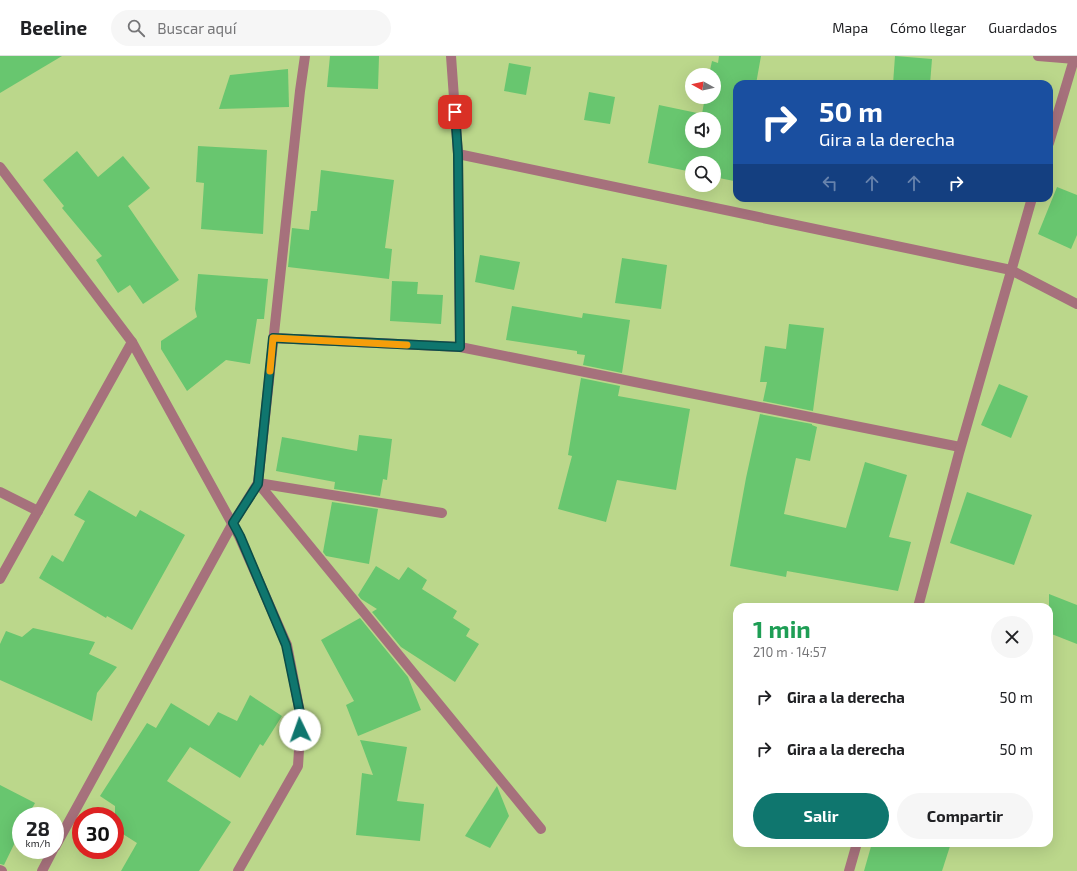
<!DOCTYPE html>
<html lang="es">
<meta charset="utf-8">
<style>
body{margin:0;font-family:"Exo 2",sans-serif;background:#f6f6f6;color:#202124;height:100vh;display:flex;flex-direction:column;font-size:15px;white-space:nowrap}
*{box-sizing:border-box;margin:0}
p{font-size:13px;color:#757577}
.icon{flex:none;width:22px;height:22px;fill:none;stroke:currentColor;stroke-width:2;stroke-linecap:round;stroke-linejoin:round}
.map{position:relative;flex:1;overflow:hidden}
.details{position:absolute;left:733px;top:547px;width:320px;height:244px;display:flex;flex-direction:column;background:#fff;border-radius:12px;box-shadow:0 4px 16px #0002}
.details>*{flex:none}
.guide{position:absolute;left:733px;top:24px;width:320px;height:122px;border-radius:12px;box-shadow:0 4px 16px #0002;background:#1a4fa0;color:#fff;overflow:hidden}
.needle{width:26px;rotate:278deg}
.tools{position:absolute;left:685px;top:12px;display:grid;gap:8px}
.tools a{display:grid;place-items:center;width:36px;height:36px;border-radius:50%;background:#fff;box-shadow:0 4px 16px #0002;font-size:20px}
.speed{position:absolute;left:12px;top:751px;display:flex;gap:8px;font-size:20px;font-weight:700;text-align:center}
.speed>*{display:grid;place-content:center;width:52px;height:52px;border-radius:50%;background:#fff;box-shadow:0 4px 16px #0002;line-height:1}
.speed small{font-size:10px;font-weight:400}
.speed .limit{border:6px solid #d22;background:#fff;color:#111}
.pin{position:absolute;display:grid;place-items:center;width:34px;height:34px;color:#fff;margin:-17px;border-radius:8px;box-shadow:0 2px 6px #0006}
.me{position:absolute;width:44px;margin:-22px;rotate:357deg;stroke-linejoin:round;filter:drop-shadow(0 0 3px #0008)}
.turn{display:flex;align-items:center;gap:14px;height:84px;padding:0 20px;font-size:18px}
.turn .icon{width:52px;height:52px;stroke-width:2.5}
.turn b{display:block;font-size:28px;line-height:34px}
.lanes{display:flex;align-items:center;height:38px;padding:0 20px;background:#0003;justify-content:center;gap:20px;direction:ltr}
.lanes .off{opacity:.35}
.round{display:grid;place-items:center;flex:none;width:42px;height:42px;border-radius:21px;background:#f6f6f6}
.summary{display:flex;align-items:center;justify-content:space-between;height:68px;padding:0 20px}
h1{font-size:24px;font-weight:700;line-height:30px;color:#1e9e55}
.primary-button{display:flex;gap:8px;margin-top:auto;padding:8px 20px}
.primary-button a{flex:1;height:46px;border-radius:24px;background:#0f766e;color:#fff;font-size:16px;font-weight:700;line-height:46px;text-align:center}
.primary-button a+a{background:#f6f6f6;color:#202124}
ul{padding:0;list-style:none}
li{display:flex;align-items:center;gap:12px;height:52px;padding:0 20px}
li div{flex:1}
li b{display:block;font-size:15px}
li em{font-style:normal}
header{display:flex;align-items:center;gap:24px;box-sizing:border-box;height:56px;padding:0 20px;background:#fff;border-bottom:1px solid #e0e0e0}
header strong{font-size:19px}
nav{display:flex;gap:22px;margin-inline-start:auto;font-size:14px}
.search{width:280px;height:36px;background:#f6f6f6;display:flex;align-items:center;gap:10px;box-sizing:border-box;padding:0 14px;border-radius:22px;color:#757577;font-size:15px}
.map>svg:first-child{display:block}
.building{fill:#68c66f;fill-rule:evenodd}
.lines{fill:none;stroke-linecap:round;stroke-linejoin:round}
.minor{stroke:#a6717c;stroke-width:10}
.route-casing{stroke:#0a4d48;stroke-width:10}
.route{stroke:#0f766e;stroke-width:7}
.slow{stroke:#f59e0b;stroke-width:7}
</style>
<header>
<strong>Beeline</strong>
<div class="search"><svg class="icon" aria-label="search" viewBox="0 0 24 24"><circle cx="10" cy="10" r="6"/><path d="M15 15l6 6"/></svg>Buscar aquí</div>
<nav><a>Mapa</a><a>Cómo llegar</a><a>Guardados</a></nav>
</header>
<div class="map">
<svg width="1077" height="815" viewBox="0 0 1077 815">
<rect width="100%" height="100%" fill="#bbd78b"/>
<g class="building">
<polygon points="0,0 62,0 0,37"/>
<polygon points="330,0 379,0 378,33 327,31"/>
<path d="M719 0H761L756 28H737V110L734 125 714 121V107H692V116L648 107 659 49 702 58 705 41H714V19H709L712 5 718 7ZM692 63H714V85H692Z"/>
<polygon points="895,0 932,3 930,28 893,28"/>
<polygon points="509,7 531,11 526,39 504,35"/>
<polygon points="288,13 289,51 219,53 230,19"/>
<polygon points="589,36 615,41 610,68 584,64"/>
<polygon points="198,90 267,94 263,178 201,173 204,127 196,126"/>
<polygon points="77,95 98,121 123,100 150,132 128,150 179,224 143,248 130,229 118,237 96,204 102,200 62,152 64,150 43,124"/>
<polygon points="321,114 394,124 385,192 392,193 389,223 288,211 292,172 309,174 311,155 317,155"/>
<polygon points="1057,131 1077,139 1077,179 1071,193 1038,178"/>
<polygon points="480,199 520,206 514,234 475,226"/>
<polygon points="622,202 667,209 661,253 615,247"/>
<polygon points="198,218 268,223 264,263 257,263 250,308 226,304 187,335 161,293 161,285 197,261 195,253"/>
<polygon points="392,225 418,226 417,238 443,239 441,268 390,265"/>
<polygon points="512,250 582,262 583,257 630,264 622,317 583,309 585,299 577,298 577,295 506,284"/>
<polygon points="789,268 824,272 813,355 763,345 767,326 760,326 765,290 786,293"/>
<polygon points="581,322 620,330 618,340 690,353 676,434 617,424 606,466 558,453 572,400 568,399"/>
<polygon points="999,328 1028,340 1011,382 981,369"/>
<polygon points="760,358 812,368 812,369 817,371 810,405 796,402 784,458 846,472 865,406 907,419 889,481 911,486 898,535 787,515 786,521 730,510 746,422"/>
<polygon points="359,379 392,383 387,424 383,423 380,440 334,433 335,426 276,415 282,381 357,395"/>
<polygon points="89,434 136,461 140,454 185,479 132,574 107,560 106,562 39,522 52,499 63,506 85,465 74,459"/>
<polygon points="967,436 1032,459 1014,509 950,487"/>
<polygon points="332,446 378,453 369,508 326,500 323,496"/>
<polygon points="376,510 399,524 408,511 427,524 422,533 457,555 453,562 470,573 466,580 479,588 455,626 401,591 372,556 377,553 361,543 358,539"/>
<polygon points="1049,538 1077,549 1077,588 1049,577"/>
<polygon points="360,562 408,621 421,654 358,680 346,649 354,645 321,584"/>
<polygon points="33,572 95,586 89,598 117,611 97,637 92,665 0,624 0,588 6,575 22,581"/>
<polygon points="250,639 282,660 263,690 260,688 240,722 190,691 167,725 231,766 199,815 121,815 137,787 115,773 115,750 100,740 147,667 156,672 171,647 209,670 218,656 237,665"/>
<polygon points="360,684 407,691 397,745 424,748 420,785 356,779 362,717 373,719"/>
<polygon points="0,729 35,747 28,760 21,760 21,774 4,809 0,808"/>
<polygon points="497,730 509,760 490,792 465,780"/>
<polygon points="872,787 951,787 942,815 864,815"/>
</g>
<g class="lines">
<g class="minor">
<polyline points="451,0 458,98 460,291"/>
<polyline points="1038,0 1075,3 1077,5"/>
<polyline points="1049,87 1075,0"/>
<polyline points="458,98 1011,214 1077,248"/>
<polyline points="0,111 132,286 239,480 287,589 301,662 298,710 238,815"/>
<polyline points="273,282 460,291 960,391"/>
<polyline points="258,427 541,773"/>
<polyline points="258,427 442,457"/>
<polyline points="0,436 38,455"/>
<polyline points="0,523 132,286"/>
<polyline points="918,551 959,397 1032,142"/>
<polyline points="55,791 233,467 258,427 300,35 305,0"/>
<polyline points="0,814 2,815"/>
<polyline points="42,815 53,794"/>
<polyline points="849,815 857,787"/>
</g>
</g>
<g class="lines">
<defs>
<polyline id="route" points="300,674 301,662 286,589 240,480 233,467 258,428 273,282 460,291 458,98 455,56"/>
</defs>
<use href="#route" class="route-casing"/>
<use href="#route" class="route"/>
<polyline class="slow" points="270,315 273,282 407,289"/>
</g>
</svg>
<div class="tools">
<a><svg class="needle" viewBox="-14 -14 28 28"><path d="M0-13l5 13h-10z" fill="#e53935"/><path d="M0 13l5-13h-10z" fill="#757577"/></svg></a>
<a><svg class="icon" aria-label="sound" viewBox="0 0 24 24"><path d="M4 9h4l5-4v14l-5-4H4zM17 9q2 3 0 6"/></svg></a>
<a><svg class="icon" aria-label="search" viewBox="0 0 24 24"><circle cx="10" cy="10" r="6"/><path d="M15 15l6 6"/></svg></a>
</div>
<div class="speed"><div>28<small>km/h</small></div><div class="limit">30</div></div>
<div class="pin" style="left:455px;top:56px;background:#d93025"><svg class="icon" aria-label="arrive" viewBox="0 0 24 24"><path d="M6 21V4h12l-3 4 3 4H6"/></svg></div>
<svg class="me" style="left:300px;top:674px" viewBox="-20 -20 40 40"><circle r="19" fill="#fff"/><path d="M0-13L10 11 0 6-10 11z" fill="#0f766e"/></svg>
<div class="guide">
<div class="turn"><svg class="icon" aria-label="right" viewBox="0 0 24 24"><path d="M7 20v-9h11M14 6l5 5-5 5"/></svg><div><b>50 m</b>Gira a la derecha</div></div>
<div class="lanes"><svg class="icon off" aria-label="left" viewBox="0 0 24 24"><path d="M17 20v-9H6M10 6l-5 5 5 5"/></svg><svg class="icon off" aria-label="ahead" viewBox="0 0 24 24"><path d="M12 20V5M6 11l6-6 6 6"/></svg><svg class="icon off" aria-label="ahead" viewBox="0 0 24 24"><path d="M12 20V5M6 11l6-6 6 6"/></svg><svg class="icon" aria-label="right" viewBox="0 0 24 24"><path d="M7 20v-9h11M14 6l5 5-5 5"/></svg></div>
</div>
<section class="details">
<div class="summary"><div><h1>1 min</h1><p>210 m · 14:57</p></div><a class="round"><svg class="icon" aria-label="close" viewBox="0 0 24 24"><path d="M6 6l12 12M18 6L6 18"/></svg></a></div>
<ul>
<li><svg class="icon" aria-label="right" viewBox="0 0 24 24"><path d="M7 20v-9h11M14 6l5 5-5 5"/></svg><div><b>Gira a la derecha</b></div><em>50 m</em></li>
<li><svg class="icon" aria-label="right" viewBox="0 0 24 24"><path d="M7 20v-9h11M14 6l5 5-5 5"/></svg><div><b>Gira a la derecha</b></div><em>50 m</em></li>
</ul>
<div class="primary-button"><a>Salir</a><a>Compartir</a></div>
</section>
</div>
